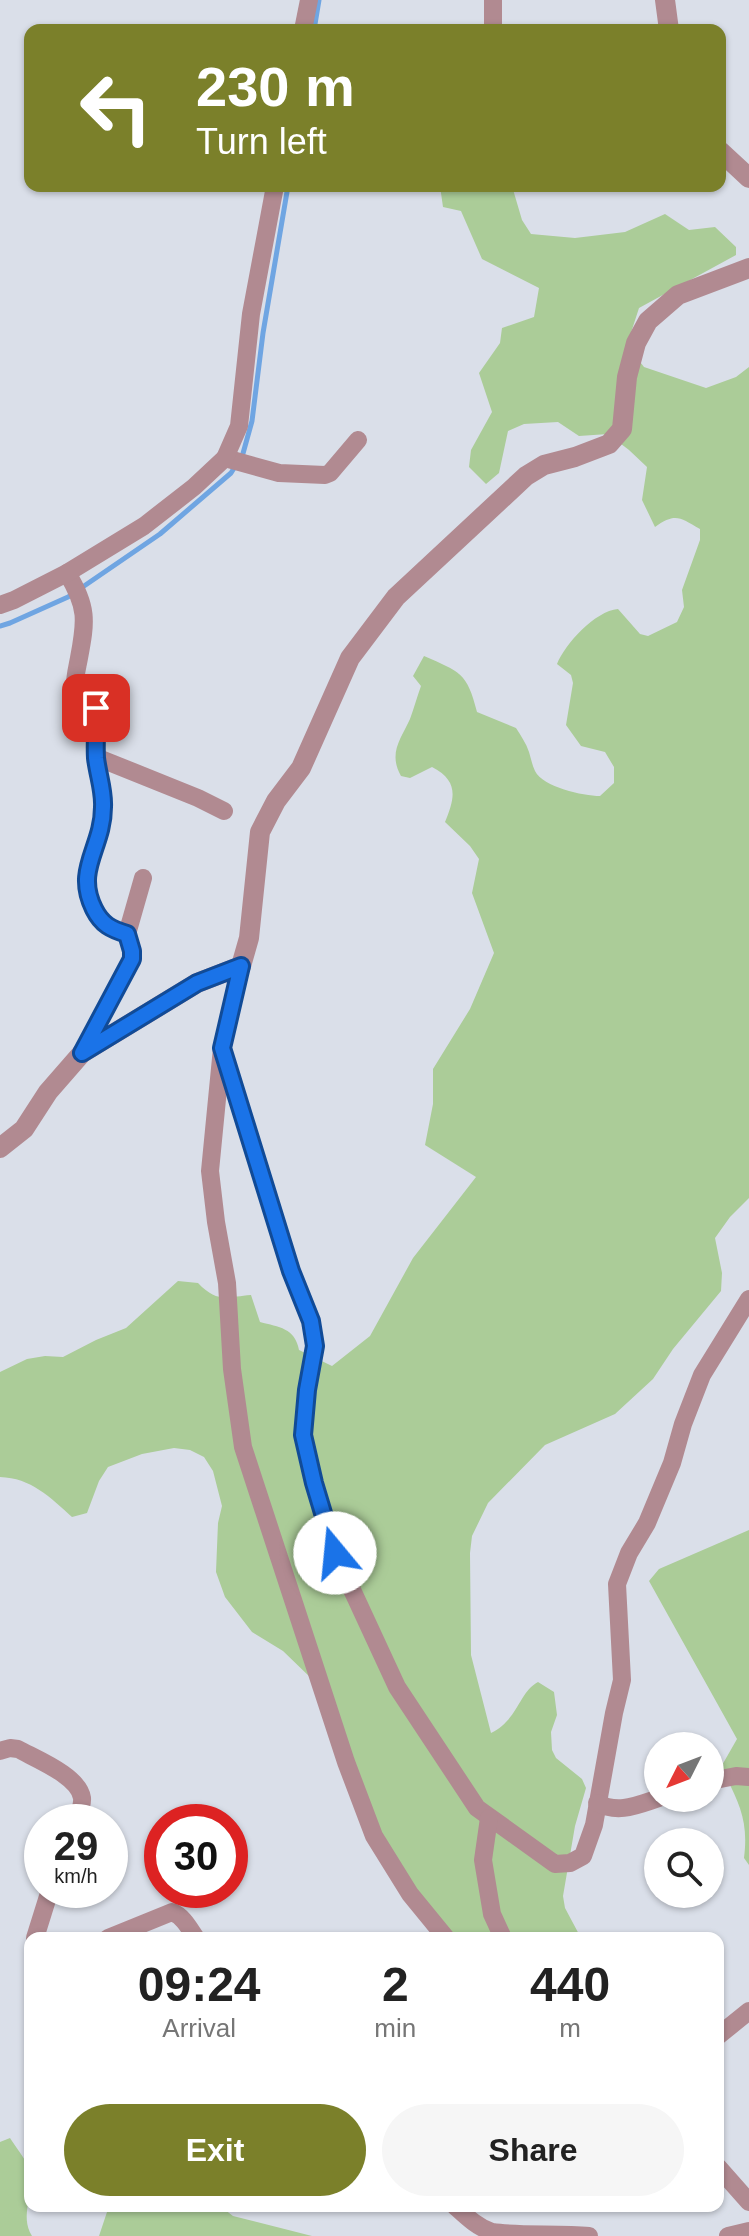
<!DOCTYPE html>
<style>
body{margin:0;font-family:Arial,sans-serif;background:#f6f6f6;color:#222;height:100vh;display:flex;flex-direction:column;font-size:30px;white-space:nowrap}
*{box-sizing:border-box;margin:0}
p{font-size:26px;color:#767676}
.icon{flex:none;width:44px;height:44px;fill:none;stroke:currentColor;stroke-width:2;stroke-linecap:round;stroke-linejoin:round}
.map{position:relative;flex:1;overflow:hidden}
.details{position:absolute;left:24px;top:1932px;width:700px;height:280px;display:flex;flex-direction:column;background:#fff;border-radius:16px;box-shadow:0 2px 6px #0004}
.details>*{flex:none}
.banner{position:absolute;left:24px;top:24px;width:702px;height:168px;border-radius:16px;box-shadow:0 2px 6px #0004;background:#7b802a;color:#fff;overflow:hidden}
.needle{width:52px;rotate:228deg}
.fabs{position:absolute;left:644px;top:1732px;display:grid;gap:16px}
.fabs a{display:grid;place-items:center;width:80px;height:80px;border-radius:50%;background:#fff;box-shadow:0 2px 6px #0004;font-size:40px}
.speed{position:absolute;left:24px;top:1804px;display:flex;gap:16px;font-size:40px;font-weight:700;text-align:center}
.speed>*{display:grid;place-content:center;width:104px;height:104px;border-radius:50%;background:#fff;box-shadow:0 2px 6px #0004;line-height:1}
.speed small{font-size:20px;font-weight:400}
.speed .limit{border:12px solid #d22;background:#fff;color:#111}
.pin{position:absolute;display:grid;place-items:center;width:68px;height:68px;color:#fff;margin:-34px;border-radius:16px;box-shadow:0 4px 12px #0006}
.me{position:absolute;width:88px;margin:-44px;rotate:343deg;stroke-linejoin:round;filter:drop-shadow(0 0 6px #0008)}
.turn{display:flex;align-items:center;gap:28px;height:168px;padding:0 40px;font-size:36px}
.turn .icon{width:104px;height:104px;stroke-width:2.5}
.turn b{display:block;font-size:56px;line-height:68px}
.eta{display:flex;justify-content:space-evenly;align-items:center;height:136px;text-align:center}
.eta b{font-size:48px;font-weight:600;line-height:56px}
.button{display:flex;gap:16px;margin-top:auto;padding:16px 40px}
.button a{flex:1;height:92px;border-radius:48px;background:#7b802a;color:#fff;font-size:32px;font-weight:600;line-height:92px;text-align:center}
.button a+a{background:#f6f6f6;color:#222}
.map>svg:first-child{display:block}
.green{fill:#abcc98}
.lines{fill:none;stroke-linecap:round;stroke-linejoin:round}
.stream{stroke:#6fa5e2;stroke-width:5}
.minor{stroke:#b18a91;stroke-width:18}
.tertiary{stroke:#b18a91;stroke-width:20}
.route-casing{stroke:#114b97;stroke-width:20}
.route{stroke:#1a73e8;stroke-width:14}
</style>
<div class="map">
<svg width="749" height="2236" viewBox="0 0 749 2236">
<rect width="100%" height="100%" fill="#dadfe9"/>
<g class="green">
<path d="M440 186H512L522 220 531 234 575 238 625 232 665 214 689 230 715 227 736 247V255L639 308 627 345 644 367 706 388 736 377 749 367V1198L730 1217 715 1238 722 1273 721 1291 673 1349 653 1379 615 1414 545 1445 488 1503 472 1536 470 1553 471 1655 491 1733C518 1720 519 1692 538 1682L554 1692 557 1715 551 1732 552 1750 556 1758 582 1779 586 1788 575 1826 563 1896 565 1908 581 1938H440L399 1890 313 1680 283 1651 252 1632 225 1597 216 1572 218 1523 222 1506 213 1471 204 1457 190 1450 174 1448 142 1454 108 1467 99 1481 87 1513 72 1517C50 1497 31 1478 0 1477V1372L27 1359 45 1356 63 1357 96 1340 126 1328 178 1281 198 1283C217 1303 226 1297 251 1295L260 1322C279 1327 295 1328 299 1350L332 1366 370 1336 413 1258 476 1177 425 1145 433 1104V1069L470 1009 494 953 472 893 479 859 470 846 445 822C455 798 459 781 432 767L410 778 401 776C388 753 401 739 410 719 414 708 417 697 421 686L413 676 424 656C460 672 467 672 477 712L516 728C521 736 526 743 529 752 531 758 532 765 535 771 543 787 583 796 600 796L614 783V767L605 752 581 746 566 725 573 683 571 675 557 664C565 644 595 611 618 609L640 634 648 636 677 622 684 607 682 590 700 540V529C680 518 676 512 655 527L642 500 647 467 629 450 608 434 579 436 558 422 524 424 508 431 499 473 486 484 469 467 471 450 492 412 479 373 500 343 502 328 534 317 539 288 482 259 461 211 443 207Z"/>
<path d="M749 1530V1865L744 1858C749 1819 738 1801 721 1767L737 1739 649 1581 659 1569Z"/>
<path d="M10 2138C16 2148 27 2160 30 2172 35 2193 19 2215 32 2236H0V2142Z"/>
<polygon points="109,2206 220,2206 233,2216 312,2236 99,2236"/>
</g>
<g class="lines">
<g class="stream">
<polyline points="314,30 319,0"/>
<polyline points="242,457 252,421 263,333 288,186"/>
<polyline points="0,626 10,623 68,597 160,534 231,473 236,465"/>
</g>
<g class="minor">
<polyline points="493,0 493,30"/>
<polyline points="303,30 309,0"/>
<polyline points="225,458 279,473 325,475 330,473 358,440"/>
<path d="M67 573C88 607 86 621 79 658 77 669 74 679 75 690L78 697 93 703 96 708C97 725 95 742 96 758 98 774 104 791 103 807 103 847 74 869 94 909 102 925 111 929 127 934"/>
<polyline points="0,605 14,600 67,573 144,526 194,487 225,458 239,426 251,314 275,186"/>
<polyline points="96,757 198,798 224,811"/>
<polyline points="241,966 222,1048 210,1171 216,1222 227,1283 232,1369 243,1447 346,1762 374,1836 410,1894 446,1938"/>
<polyline points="222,1048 291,1271 311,1321 315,1346 307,1390 303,1435 314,1483 335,1553 397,1687 477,1808 555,1864 570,1863 583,1856 594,1825 614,1713 622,1680 617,1584 629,1553 647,1523 672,1463 683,1424 702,1375 749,1299"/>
<polyline points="82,1053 132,959 132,951 127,934 143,878"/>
<path d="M0 1751 10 1748 18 1749C36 1759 79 1776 82 1798 83 1806 78 1815 75 1822"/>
<polyline points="710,1781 736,1776 749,1777"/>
<path d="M597 1803C619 1814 637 1805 659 1798"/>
<polyline points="489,1818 483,1860 492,1914 503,1938"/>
<polyline points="35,1938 50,1890"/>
<path d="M108 1938 172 1912C183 1916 189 1928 196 1938"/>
<polyline points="718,2036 749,2011"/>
<polyline points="718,2167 749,2202"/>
<path d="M455 2206C466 2216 477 2227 492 2232 519 2236 560 2233 589 2236"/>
<polyline points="728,2236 749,2231"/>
</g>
<g class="tertiary">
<polyline points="665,0 669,30"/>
<polyline points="720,151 749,178"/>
<polyline points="0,1148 24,1129 48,1092 82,1053 197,983 241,966 249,938 260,832 276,801 301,768 350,658 396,597 526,476 544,465 575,457 609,444 622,429 627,377 636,343 648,321 678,295 749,268"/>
</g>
</g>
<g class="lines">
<defs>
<path id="route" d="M96 708C97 725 95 742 96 758 98 775 104 791 103 807 103 848 74 869 94 909 102 925 111 929 127 934L132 951V959L82 1053 197 983 241 966 222 1048 291 1271 311 1321 315 1346 307 1390 303 1435 314 1483 335 1553"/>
</defs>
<use href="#route" class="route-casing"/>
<use href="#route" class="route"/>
</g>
</svg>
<div class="fabs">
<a><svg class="needle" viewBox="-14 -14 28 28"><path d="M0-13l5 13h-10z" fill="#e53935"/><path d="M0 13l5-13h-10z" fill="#767676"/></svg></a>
<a><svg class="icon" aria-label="search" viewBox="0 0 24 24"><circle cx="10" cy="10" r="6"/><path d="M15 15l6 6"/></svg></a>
</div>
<div class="speed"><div>29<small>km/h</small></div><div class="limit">30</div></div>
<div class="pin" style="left:96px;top:708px;background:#d93025"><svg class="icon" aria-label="arrive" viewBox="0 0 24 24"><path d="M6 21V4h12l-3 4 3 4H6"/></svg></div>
<svg class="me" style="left:335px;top:1553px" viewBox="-20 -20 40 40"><circle r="19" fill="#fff"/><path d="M0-13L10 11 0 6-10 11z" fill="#1a73e8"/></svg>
<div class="banner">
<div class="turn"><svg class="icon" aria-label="left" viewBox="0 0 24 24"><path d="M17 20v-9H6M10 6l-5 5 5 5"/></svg><div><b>230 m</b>Turn left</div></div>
</div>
<section class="details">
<div class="eta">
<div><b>09:24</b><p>Arrival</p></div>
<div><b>2</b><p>min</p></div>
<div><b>440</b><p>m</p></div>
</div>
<div class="button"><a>Exit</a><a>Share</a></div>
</section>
</div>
